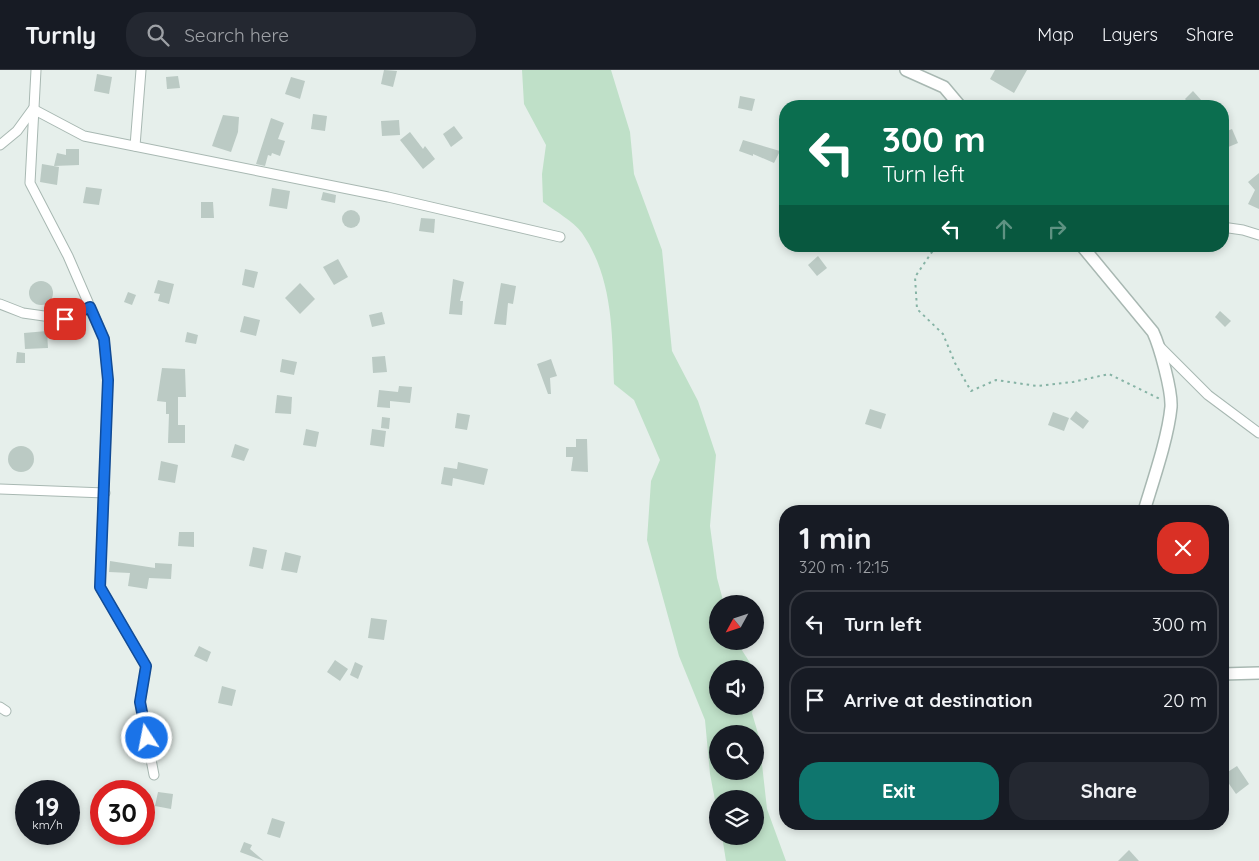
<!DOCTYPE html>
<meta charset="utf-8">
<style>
body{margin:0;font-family:Quicksand,sans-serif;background:#242831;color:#f1f3f6;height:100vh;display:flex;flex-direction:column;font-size:19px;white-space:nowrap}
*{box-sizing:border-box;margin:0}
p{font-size:16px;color:#9ea1a6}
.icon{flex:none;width:28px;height:28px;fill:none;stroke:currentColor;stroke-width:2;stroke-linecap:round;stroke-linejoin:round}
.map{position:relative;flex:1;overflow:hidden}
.drawer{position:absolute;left:779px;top:435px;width:450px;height:325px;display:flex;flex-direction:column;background:#171b24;border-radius:20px;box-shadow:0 2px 8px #0003}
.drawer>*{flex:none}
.hud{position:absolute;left:779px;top:30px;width:450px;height:152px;border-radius:20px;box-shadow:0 2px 8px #0003;background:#0b6e4f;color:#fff;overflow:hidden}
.needle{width:32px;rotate:230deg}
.controls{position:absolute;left:709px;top:525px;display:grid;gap:10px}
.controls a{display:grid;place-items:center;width:55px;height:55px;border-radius:50%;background:#171b24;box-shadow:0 2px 8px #0003;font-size:25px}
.speed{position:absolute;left:15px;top:710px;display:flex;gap:10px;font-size:25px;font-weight:700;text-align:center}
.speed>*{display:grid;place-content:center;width:65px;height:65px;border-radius:50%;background:#171b24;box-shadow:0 2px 8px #0003;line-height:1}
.speed small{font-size:12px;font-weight:400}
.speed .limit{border:8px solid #d22;background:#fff;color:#111}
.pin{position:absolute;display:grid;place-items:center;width:42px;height:42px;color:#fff;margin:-21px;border-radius:10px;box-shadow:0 2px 8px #0006}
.me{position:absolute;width:55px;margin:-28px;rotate:349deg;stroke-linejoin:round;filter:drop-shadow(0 0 4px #0008)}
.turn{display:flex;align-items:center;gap:18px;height:105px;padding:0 20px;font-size:22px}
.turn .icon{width:65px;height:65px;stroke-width:2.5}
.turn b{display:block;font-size:35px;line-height:42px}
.lanes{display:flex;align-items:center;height:48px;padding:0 20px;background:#0003;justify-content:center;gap:25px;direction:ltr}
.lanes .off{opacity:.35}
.round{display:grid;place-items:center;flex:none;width:52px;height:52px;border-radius:20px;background:#242831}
.head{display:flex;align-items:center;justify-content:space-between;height:85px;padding:0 20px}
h1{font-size:30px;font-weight:700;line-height:38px}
.action{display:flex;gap:10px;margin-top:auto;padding:10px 20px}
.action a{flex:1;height:58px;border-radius:20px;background:#0f766e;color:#fff;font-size:20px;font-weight:700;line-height:58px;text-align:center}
.action a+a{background:#242831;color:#f1f3f6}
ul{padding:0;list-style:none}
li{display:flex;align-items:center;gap:15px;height:68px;margin:0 10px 8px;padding:0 10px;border:2px solid #363941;border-radius:20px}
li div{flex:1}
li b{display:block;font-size:19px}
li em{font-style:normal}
header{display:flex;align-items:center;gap:30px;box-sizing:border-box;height:70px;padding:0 25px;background:#171b24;border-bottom:1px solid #363941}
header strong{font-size:24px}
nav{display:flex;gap:28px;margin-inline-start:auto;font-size:18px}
.search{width:350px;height:45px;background:#242831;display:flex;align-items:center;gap:12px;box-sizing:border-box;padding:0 18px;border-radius:20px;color:#9ea1a6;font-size:19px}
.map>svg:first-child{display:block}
.green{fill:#bfe0c8;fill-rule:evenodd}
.building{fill:#bbcac4}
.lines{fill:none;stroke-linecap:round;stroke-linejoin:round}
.minor-casing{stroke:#a8b8b2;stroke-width:11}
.tertiary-casing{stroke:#a8b8b2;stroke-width:14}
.path{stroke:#86b3a5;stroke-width:2;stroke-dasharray:2.5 4;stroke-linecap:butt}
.minor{stroke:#fff;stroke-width:9}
.tertiary{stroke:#fff;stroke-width:11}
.route-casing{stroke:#114b97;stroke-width:12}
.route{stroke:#1a73e8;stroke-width:9}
</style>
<header>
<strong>Turnly</strong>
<div class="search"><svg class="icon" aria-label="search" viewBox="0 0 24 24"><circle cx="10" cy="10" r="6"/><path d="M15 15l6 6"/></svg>Search here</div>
<nav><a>Map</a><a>Layers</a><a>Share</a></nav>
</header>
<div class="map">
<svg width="1259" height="791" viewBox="0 0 1259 791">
<rect width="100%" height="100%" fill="#e6efeb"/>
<g class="green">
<path d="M522 0H611L630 62 634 104 662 180 672 281 698 331 716 385 710 456 717 508 724 534H718V571H736L754 599H718V636H754L752 643 759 667 767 739 786 791H726L722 766H755V729H718L717 741 710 704 705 650 679 586 647 470 651 411 660 390 634 330 614 314C612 261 613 208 582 163 573 151 555 141 543 132L542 104 546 75 524 34ZM718 664H755V701H718Z"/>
<polygon points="755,600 764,613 755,635"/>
</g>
<g class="building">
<polygon points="384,0 397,1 393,17 381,14"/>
<polygon points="995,0 1027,0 1014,23 990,9"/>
<polygon points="97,4 112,7 109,24 94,21"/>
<polygon points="178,6 180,18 167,19 166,7"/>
<polygon points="291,7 305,11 300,29 285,24"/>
<polygon points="1193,21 1202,31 1197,36 1191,36 1185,29"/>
<polygon points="740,26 755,29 752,41 738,38"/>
<polygon points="313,44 327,46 325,61 311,59"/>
<polygon points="223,45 239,47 238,62 231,82 212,76"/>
<polygon points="271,48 284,53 278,69 285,71 280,86 272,83 271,86 268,85 265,96 256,94"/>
<polygon points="399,50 400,65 382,66 381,51"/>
<polygon points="454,56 463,68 451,77 443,64"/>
<polygon points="1232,59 1238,73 1226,78 1222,63"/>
<polygon points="410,62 423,79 425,76 435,89 423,99 400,70"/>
<polygon points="743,70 780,81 774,93 753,84 753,86 739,81"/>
<polygon points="66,79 79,79 79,95 54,96 57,83 66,85"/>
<polygon points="42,94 59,97 57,115 40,112"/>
<polygon points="1259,103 1259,139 1248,134 1255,120 1248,112"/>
<polygon points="86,117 102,119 99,135 83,133"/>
<polygon points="272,118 290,121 287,139 269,136"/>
<polygon points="323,122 336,125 335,133 321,130"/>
<polygon points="201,132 213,132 214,148 201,148"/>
<circle cx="351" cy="149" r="9"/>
<polygon points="421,148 435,149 434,163 419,161"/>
<polygon points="818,186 827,198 817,206 808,195"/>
<polygon points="338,189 348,207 334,215 323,197"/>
<polygon points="245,199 258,202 254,218 242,215"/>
<polygon points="453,209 464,212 460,231 463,231 462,245 449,244"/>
<polygon points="158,210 174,214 169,234 158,231 160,224 154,223"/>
<circle cx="41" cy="223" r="12"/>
<polygon points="300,213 315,229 300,244 285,228"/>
<polygon points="501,213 516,216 513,234 508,233 506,255 494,254"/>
<polygon points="128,222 136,225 132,235 124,232"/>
<polygon points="1220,241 1231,251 1225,257 1215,247"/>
<polygon points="382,242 385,254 372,257 369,245"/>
<polygon points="244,246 260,250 256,266 240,262"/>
<polygon points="47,261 48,278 25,279 24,263"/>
<polygon points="187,262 198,265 196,274 185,272"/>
<polygon points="17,282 25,283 25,293 16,293"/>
<polygon points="385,286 387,302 373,303 372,287"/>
<polygon points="282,289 297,292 294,305 280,302"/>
<polygon points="551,289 557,306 550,308 551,324 548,324 537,294"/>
<polygon points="162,298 185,299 186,327 178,327 178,355 185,355 185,373 168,373 169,344 166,344 166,332 157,331"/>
<polygon points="399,316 412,317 410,333 390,331 390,338 377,337 379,320 398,322"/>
<polygon points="277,325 292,327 291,344 275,343"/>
<polygon points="870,339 886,344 881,359 865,354"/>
<polygon points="1076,341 1089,351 1083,359 1070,349"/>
<polygon points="1053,342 1069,348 1064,361 1048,355"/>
<polygon points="457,343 470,345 467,360 455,358"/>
<polygon points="382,347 390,348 389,359 381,358"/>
<polygon points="306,359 319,362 316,377 303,375"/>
<polygon points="372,359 386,361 384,377 370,375"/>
<polygon points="576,369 587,369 588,402 571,401 573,387 566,387 566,377 576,377"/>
<polygon points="235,374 249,379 244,391 231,387"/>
<circle cx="21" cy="389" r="13"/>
<polygon points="161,391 178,395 175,413 158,410"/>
<polygon points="458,392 488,399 484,415 453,408 452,416 441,414 444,397 457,399"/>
<polygon points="179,462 194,462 194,477 178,476"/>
<polygon points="253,477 267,480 263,499 249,496"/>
<polygon points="285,482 301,486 297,503 281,500"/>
<polygon points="110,491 155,498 155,493 172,494 171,509 149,508 147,519 128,516 130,503 109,502"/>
<polygon points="371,548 387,550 384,570 368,568"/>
<polygon points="199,576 211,582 207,592 194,586"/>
<polygon points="335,590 348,599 340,611 327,602"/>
<polygon points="355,592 363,596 358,609 350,605"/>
<polygon points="222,616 236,620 232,636 218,633"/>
<polygon points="1237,696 1249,714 1236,724 1223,705"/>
<polygon points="158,722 173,724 171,739 155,736"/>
<polygon points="144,744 154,749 151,757 144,754"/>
<polygon points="272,748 285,752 280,768 267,764"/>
<polygon points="244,772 252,775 250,779 264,791 240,782"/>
<polygon points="1129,780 1139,791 1118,791"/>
</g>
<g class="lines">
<defs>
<g id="minor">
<polyline points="36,0 30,113 68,186 104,269 108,310 100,517 146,596 140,632 154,705"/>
<polyline points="0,75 17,61 33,39 84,66 388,127 560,167"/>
<polyline points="135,76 141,0"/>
<polyline points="1222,157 1243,160 1259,165"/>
<polyline points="0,234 23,243 65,249 90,237"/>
<polyline points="1159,276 1208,325 1259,363"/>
<polyline points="0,419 105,423"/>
<polyline points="0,637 6,641"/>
</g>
<g id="tertiary">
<polyline points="906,0 944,17 960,36"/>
<path d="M1082 176 1153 262C1160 277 1172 321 1171 337 1168 368 1153 411 1144 441"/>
<polyline points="1222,604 1259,603"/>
</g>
</defs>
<use href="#minor" class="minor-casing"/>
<use href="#tertiary" class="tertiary-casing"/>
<polyline class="path" points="936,176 915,207 917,239 943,264 955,293 971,321 996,310 1037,316 1073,312 1109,304 1160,329"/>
<use href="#minor" class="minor"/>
<use href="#tertiary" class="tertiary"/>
</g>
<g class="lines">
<defs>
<polyline id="route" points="65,249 90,237 104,269 108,310 100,517 146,596 140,632 147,668"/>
</defs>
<use href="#route" class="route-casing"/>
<use href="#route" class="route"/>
</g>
</svg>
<div class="controls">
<a><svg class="needle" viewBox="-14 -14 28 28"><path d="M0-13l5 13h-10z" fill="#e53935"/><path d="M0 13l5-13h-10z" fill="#9ea1a6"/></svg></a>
<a><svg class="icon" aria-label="sound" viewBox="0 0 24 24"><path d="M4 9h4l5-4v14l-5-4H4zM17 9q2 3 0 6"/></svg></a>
<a><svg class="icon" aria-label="search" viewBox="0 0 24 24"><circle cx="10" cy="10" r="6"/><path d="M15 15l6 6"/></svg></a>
<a><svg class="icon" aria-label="layers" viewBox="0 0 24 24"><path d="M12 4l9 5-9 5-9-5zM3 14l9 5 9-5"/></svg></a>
</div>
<div class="speed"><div>19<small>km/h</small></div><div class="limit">30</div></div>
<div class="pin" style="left:65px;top:249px;background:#d93025"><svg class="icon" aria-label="arrive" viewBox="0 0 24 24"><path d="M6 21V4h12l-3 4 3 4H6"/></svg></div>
<svg class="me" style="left:147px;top:668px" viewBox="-20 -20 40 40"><circle r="17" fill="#1a73e8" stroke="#fff" stroke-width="3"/><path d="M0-11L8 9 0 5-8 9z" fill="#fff"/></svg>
<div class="hud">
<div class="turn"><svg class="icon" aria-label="left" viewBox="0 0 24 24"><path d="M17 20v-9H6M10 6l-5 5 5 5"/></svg><div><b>300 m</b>Turn left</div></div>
<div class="lanes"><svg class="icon" aria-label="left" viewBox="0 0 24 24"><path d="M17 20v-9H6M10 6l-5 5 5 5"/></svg><svg class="icon off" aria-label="ahead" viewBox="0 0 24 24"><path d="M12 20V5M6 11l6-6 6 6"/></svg><svg class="icon off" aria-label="right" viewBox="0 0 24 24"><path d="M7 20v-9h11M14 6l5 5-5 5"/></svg></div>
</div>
<section class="drawer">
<div class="head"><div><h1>1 min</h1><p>320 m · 12:15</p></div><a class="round" style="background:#d93025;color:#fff"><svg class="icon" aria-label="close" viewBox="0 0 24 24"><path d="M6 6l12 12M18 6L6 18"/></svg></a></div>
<ul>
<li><svg class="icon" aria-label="left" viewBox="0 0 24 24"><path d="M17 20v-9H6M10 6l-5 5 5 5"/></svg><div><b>Turn left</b></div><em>300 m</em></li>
<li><svg class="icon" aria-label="arrive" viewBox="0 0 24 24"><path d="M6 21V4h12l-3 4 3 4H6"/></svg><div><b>Arrive at destination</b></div><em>20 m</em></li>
</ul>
<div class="action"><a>Exit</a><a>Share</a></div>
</section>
</div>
